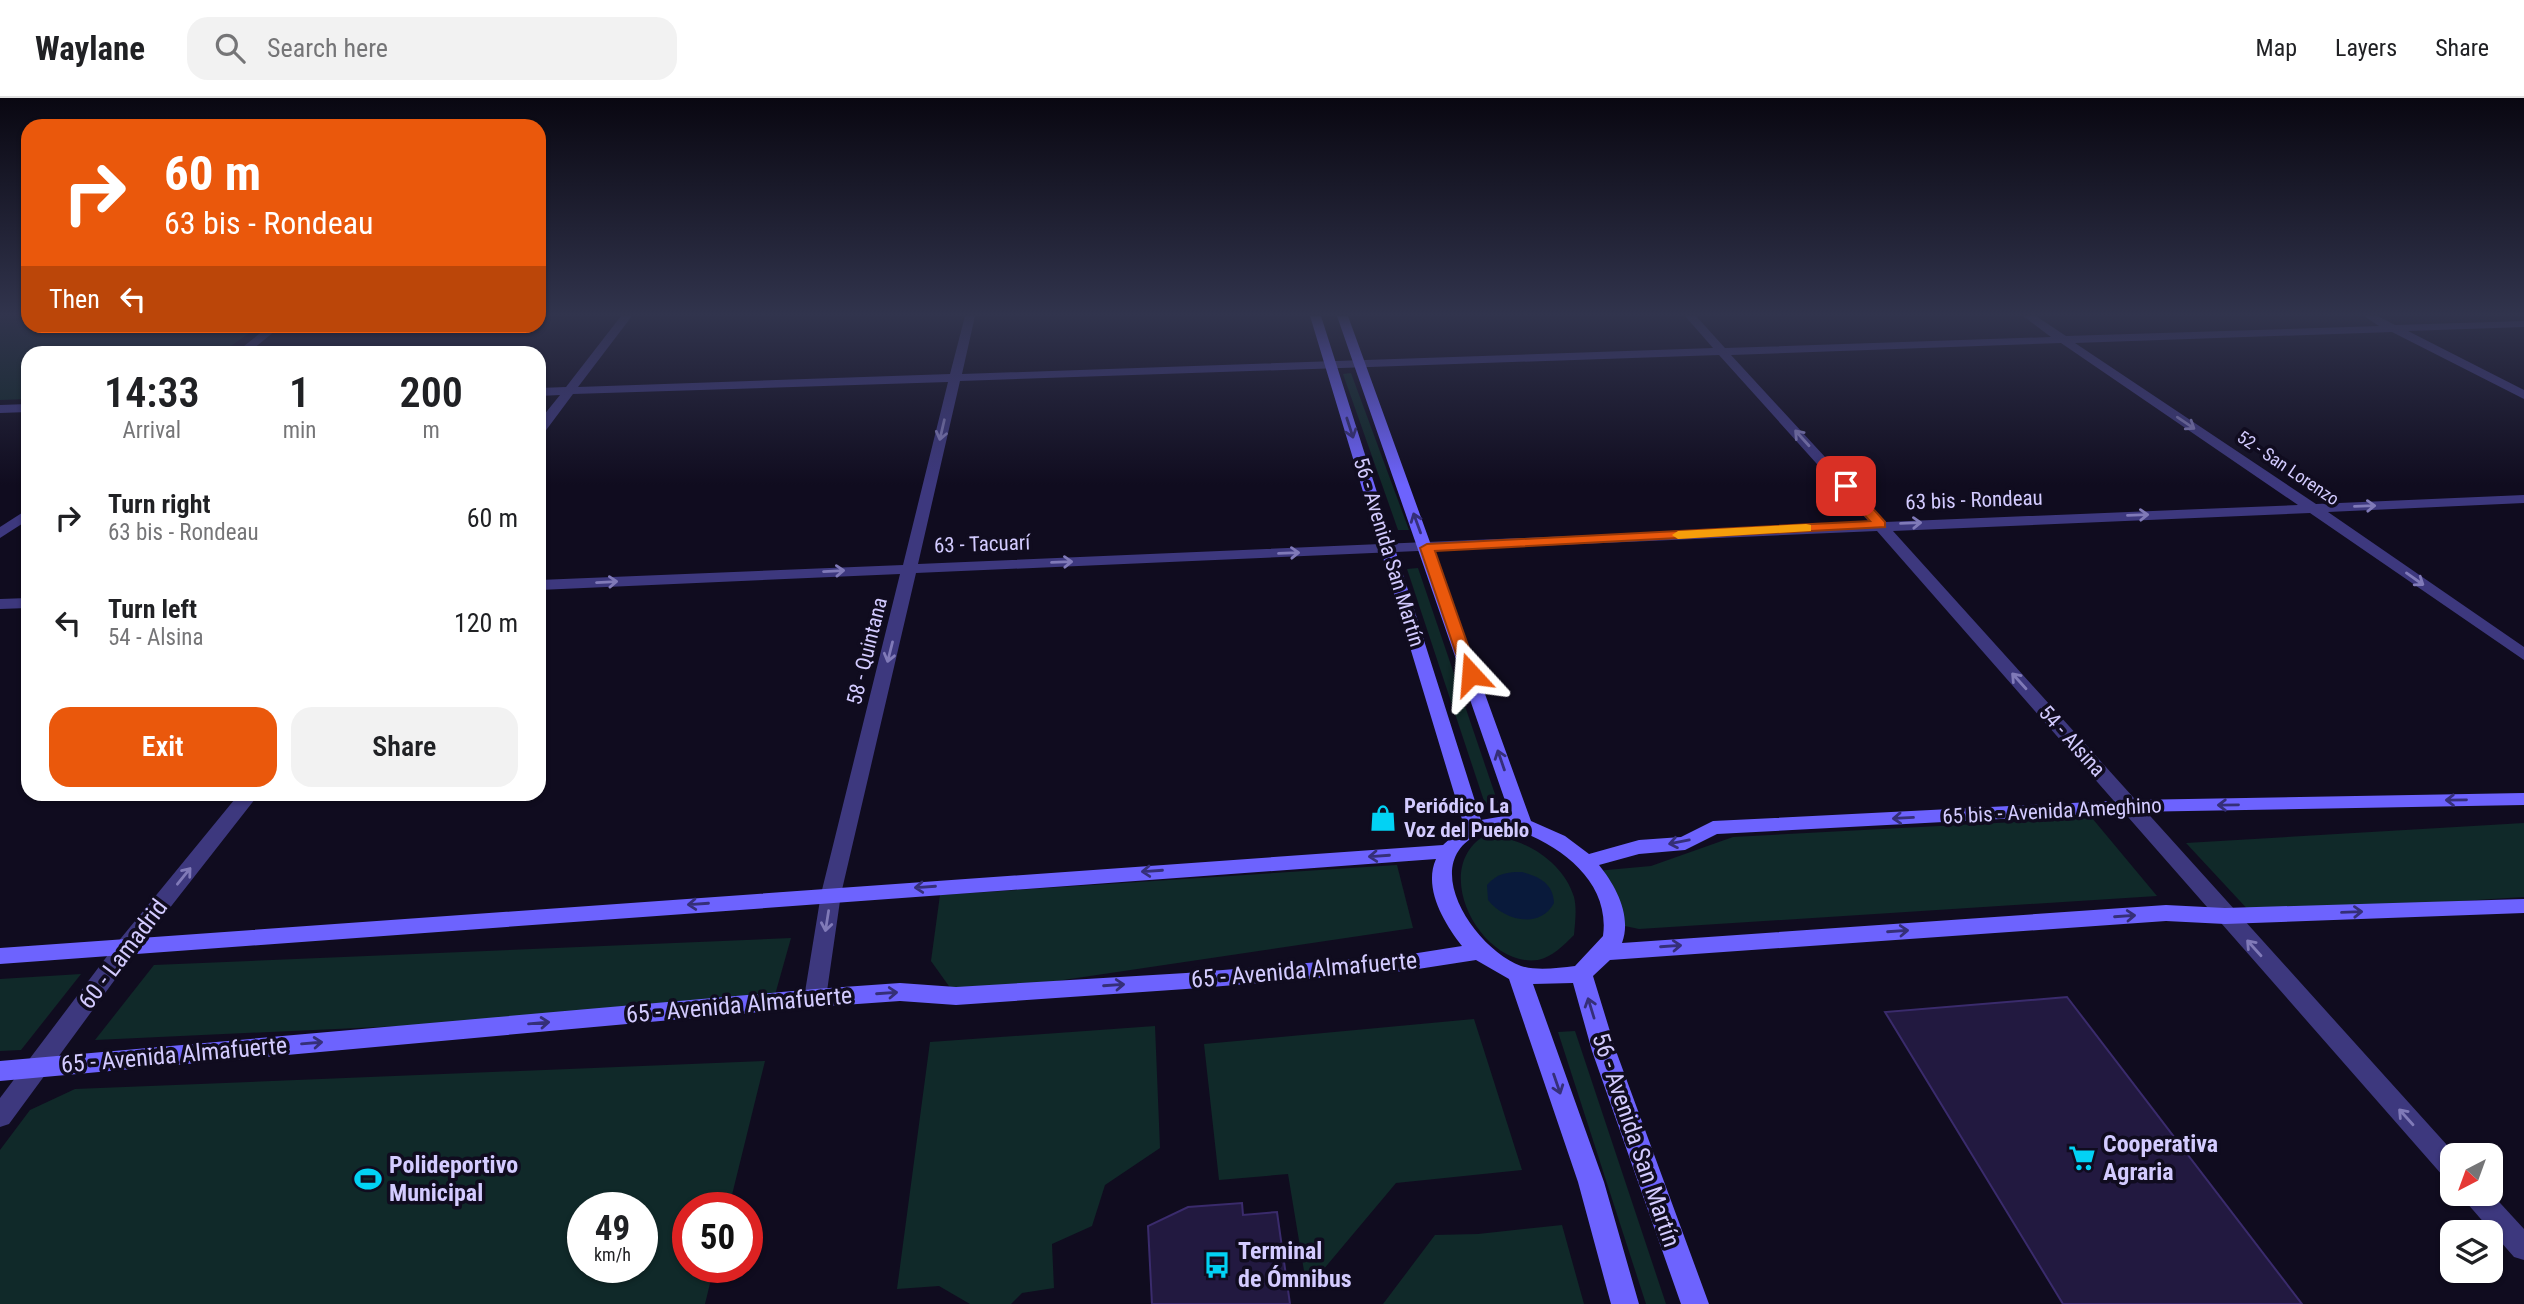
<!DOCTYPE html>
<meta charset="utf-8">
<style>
body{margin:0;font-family:"Roboto Condensed",sans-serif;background:#f2f2f2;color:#202124;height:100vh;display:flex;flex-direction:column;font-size:26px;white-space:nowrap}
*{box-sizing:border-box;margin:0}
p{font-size:23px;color:#757577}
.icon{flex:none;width:38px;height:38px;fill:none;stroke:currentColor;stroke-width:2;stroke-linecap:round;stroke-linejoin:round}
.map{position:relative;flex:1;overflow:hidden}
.details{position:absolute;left:21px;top:248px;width:525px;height:455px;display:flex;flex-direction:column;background:#fff;border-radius:21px;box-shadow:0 2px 5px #0004}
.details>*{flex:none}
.hud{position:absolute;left:21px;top:21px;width:525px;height:214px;border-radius:21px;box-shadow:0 2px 5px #0004;background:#ea580c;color:#fff;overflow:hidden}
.needle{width:46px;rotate:221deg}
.fabs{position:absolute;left:2440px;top:1045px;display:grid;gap:14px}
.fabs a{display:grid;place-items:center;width:63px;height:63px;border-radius:14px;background:#fff;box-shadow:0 2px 5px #0004;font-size:35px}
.speed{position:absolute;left:567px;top:1094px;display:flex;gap:14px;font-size:35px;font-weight:700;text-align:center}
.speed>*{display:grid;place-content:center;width:91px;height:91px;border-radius:50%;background:#fff;box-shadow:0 2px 5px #0004;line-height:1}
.speed small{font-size:18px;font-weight:400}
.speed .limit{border:10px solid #d22;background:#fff;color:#111}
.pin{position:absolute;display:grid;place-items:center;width:60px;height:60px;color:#fff;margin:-30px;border-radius:14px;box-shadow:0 4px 10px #0006}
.me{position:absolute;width:77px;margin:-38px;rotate:341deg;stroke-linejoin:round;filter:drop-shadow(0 0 5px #0008)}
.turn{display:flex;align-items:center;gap:24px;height:147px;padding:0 28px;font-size:32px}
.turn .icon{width:91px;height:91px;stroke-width:2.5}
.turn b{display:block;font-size:49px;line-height:60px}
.then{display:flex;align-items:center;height:66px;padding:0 28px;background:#0003;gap:14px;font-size:26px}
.eta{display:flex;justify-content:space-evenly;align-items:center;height:119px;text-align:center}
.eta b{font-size:42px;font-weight:600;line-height:49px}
.primary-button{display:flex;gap:14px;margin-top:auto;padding:14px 28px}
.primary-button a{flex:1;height:80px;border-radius:21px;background:#ea580c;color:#fff;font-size:28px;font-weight:600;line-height:80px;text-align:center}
.primary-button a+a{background:#f2f2f2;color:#202124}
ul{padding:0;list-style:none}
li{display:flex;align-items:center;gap:21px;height:105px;padding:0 28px}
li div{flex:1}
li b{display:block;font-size:26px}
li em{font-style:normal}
header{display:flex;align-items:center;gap:42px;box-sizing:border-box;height:98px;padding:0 35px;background:#fff;border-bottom:2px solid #e0e0e0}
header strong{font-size:33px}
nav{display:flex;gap:38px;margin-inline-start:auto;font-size:24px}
.search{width:490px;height:63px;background:#f2f2f2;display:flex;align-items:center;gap:18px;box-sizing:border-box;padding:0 24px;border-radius:21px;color:#757577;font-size:26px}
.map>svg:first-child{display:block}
.green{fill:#102929;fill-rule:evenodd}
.water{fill:#091a3b}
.building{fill:#221940;stroke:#3a2b6c;stroke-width:2}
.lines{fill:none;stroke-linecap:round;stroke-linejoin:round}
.minor{fill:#3d387e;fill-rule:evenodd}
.secondary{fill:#6d63fe;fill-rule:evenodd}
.oneway{stroke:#807ab8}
.oneway2{stroke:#352f78}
.route{fill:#ea580c;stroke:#983908;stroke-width:2}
.slow{fill:#f59e0b}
.labels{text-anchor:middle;stroke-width:7;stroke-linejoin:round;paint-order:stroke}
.far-street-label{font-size:18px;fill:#d3cbff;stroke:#100c1f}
.street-label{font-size:21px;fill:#d3cbff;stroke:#100c1f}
.poi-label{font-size:21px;font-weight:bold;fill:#d3cbff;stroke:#100c1f;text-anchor:start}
.near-street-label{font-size:24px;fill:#d3cbff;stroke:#100c1f}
.near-poi-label{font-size:24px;font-weight:bold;fill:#d3cbff;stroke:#100c1f;text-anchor:start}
</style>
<header>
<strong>Waylane</strong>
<div class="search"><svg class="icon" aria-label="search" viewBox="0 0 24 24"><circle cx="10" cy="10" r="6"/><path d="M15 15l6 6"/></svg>Search here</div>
<nav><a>Map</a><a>Layers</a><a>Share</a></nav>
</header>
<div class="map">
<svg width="2524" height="1206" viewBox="0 0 2524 1206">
<rect width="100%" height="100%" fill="#100c1f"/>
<g class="green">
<polygon points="0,218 28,218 28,228 259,228 221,255 28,256 28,301 0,302"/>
<polygon points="1351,275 1409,432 1398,432 1343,276"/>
<polygon points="1418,470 1500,711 1487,712 1407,471"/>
<polygon points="2092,720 2157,798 1639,831 1620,827 1596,773 1651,768 1733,739"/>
<polygon points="2524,725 2524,799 2252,816 2186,745"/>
<path d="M1484 738C1520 737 1563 762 1574 799 1577 811 1575 825 1574 837 1564 847 1552 859 1538 862 1482 870 1429 772 1484 738Z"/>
<polygon points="1397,767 1413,830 956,898 931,863 940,797"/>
<polygon points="791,840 771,911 95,942 154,867"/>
<polygon points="81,876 21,952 0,953 0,881"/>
<polygon points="1474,921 1522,1072 1396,1085 1307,1191 1288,1076 1219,1082 1204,946"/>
<polygon points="1155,928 1160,1050 1105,1087 1092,1128 1052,1146 1054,1190 1022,1195 1011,1206 970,1206 939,1188 897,1191 930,944"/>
<polygon points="1575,933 1666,1206 1646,1206 1558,934"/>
<path d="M765 963 729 1109 688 1110V1169H714L705 1206H0V1052L30 1012 75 991ZM583 1110H642V1169H583Z"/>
<polygon points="1562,1127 1584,1206 1383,1206 1435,1137 1478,1136"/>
</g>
<path class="water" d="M1522 774C1539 779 1553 785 1554 805 1540 832 1503 822 1488 802L1487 787C1497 775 1508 774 1522 774Z"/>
<g class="building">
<polygon points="2067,899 2302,1206 2063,1206 1885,914"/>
<polygon points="1242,1105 1243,1117 1277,1114 1290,1206 1152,1206 1148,1128 1188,1109"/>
</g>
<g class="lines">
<g class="minor">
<path d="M621 218H632L578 289 950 276 965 218H975L962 276 1713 250 1685 218H1696L1725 250 2051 239 2023 218H2036L2066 238 2379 228 2364 218H2378L2395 227 2524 223V229L2408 233 2524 292V301L2392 234 2075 245 2316 406 2524 397V405L2328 414 2524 549V562L2310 415 1893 433 2456 1057H2452V1081L2443 1078 1877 433 916 475 841 796 826 900 823 906 815 909 807 906 804 900 821 796 900 476 539 492V482L903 467 948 284 573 296 544 335 539 336V323L560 297 539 298V290L566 289ZM2061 245 2298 407 1885 424 1731 257ZM1719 257 1870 425 918 466 960 283Z"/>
<polygon points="269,228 281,228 247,256 234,256"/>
<polygon points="28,306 28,314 0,315 0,307"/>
<polygon points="28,411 28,422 0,440 0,429"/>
<polygon points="28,500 28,510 0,511 0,501"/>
<polygon points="239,696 259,696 133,857 9,1026 0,1029 0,1000 117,845"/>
<polygon points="2490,1094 2524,1131 2524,1162 2514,1159 2466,1104 2462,1096"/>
</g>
<path class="secondary" d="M1310 218H1321L1481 722 1510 717 1337 218H1348L1531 723 1565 738 1589 756 1639 742 1681 739 1713 723 2131 702 2524 695V707L2131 714 1717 736 1685 752 1639 756 1599 767C1616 788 1632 818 1622 845L2166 807 2225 810 2524 801V815L2225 826 2166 823 1610 862 1593 878 1616 953 1709 1206H1681L1592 953 1573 885 1533 886 1604 1084 1639 1206H1611L1578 1084 1509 881 1476 862 1405 873 1186 891 956 907 900 903 815 909 0 983V963L815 891 900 885 956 889 1186 875 1405 857 1462 848C1444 825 1423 790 1436 761L0 866V850L1443 747 1464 728ZM1507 729C1555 743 1611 781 1603 838L1575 868C1558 870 1537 873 1521 868 1476 852 1415 764 1481 735 1488 732 1499 731 1507 729Z"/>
</g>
<defs><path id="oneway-shaft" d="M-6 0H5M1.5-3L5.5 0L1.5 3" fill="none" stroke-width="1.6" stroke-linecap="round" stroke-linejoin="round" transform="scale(1.75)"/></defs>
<g class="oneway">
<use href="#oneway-shaft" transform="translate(2186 325) rotate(34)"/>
<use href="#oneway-shaft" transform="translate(942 332) rotate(103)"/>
<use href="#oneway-shaft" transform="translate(1802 340) rotate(-132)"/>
<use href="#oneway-shaft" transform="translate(2365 408) rotate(-2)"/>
<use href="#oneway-shaft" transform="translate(2138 417) rotate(-2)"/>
<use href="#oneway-shaft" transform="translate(1911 425) rotate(-2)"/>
<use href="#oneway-shaft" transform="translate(1289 455) rotate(-2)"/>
<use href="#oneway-shaft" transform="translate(1062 464) rotate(-2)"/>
<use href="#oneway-shaft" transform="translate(834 473) rotate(-3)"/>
<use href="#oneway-shaft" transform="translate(2415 481) rotate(35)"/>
<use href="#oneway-shaft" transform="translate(607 484) rotate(-3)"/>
<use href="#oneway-shaft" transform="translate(890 554) rotate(104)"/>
<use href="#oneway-shaft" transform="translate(2019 583) rotate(-132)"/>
<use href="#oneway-shaft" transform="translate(184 778) rotate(-51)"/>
<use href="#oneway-shaft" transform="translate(827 823) rotate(99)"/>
<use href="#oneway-shaft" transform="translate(2254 850) rotate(-132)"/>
<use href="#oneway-shaft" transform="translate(2406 1019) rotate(-132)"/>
</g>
<g class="oneway2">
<use href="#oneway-shaft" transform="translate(1350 330) rotate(72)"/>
<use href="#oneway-shaft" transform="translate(1417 425) rotate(-110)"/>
<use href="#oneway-shaft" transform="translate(1501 662) rotate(-109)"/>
<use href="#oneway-shaft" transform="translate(2456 702) rotate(179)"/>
<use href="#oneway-shaft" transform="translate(2228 707) rotate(179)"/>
<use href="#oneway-shaft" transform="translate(1903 720) rotate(177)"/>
<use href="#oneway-shaft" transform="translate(1679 744) rotate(169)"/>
<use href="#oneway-shaft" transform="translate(1379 758) rotate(176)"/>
<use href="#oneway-shaft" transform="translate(1152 773) rotate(176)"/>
<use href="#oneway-shaft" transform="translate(925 789) rotate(176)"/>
<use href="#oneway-shaft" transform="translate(698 806) rotate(176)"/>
<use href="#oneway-shaft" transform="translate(2352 814) rotate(-2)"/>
<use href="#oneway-shaft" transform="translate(2125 818) rotate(-4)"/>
<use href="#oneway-shaft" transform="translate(1898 833) rotate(-4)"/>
<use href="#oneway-shaft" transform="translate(1671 848) rotate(-4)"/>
<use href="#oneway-shaft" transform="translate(1114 887) rotate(-4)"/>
<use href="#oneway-shaft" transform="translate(887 895) rotate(-4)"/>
<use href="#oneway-shaft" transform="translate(1591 910) rotate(-107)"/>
<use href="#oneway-shaft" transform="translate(539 925) rotate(-5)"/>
<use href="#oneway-shaft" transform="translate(312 945) rotate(-5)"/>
<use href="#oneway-shaft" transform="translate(1557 986) rotate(71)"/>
</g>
<linearGradient id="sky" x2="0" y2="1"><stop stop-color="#090711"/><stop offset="0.56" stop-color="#31344d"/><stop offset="1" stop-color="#31344d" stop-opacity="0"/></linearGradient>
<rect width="2524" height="387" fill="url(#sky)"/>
<polygon class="route" points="1841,385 1850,385 1885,424 1885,429 1435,453 1478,576 1471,580 1463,576 1420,450 1427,446 1870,423 1841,391"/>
<polygon class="slow" points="1806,426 1811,427 1811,433 1678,441 1672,437 1678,433"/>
<defs>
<symbol id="shop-bare" viewBox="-9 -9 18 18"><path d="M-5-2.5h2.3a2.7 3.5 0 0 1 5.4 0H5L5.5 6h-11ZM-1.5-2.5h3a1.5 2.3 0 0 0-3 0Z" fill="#02d2f4" stroke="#100c1f" stroke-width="2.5" paint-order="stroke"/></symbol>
<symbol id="supermarket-bare" viewBox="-9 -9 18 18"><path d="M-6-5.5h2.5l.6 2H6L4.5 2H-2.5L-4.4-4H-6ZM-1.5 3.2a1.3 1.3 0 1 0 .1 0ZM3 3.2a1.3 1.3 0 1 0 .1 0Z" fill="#02d2f4" stroke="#100c1f" stroke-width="2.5" paint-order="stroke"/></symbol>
<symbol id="stadium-bare" viewBox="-9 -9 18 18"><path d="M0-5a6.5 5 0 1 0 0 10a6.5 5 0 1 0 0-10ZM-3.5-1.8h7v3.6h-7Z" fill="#02d2f4" stroke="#100c1f" stroke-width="2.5" paint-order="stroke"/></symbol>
<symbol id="bus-bare" viewBox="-9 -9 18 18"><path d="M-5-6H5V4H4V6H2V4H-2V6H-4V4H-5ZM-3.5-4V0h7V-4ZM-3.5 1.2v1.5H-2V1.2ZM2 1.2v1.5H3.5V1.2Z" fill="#02d2f4" stroke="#100c1f" stroke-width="2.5" paint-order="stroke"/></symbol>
</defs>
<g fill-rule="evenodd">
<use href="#shop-bare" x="1364" y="701" width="38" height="38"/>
<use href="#supermarket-bare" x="2063" y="1041" width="38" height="38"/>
<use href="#stadium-bare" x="349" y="1062" width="38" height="38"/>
<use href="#bus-bare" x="1198" y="1148" width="38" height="38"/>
</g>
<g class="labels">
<g class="far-street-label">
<text transform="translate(2288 370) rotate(34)" y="6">52 - San Lorenzo</text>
</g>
<g class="street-label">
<text transform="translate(1974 402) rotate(-2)" y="7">63 bis - Rondeau</text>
<text transform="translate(982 446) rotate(-2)" y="7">63 - Tacuarí</text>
<text transform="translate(1389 454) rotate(73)" y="7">56 - Avenida San Martín</text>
<text transform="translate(867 553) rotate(-76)" y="7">58 - Quintana</text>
<text transform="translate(2072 643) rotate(48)" y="7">54 - Alsina</text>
<text transform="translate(2052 713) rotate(-3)" y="7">65 bis - Avenida Ameghino</text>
</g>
<g class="poi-label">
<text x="1404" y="715">Periódico La<tspan x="1404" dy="24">Voz del Pueblo</tspan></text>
</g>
<g class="near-street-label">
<text transform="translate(123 856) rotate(-53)" y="8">60 - Lamadrid</text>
<text transform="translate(1304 872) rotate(-5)" y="8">65 - Avenida Almafuerte</text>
<text transform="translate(739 907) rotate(-5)" y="8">65 - Avenida Almafuerte</text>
<text transform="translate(174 957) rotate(-5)" y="8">65 - Avenida Almafuerte</text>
<text transform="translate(1636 1042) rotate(71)" y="8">56 - Avenida San Martín</text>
</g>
<g class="near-poi-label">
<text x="2103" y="1054">Cooperativa<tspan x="2103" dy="28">Agraria</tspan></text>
<text x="389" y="1075">Polideportivo<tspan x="389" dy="28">Municipal</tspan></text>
<text x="1238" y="1161">Terminal<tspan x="1238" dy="28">de Ómnibus</tspan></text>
</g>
</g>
</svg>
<div class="fabs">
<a><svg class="needle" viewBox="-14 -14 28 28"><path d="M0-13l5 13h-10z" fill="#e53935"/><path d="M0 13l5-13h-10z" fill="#757577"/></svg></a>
<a><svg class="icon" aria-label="layers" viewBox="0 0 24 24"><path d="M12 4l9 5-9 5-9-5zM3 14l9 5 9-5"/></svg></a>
</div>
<div class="speed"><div>49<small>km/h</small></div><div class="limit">50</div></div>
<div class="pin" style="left:1846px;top:388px;background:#d93025"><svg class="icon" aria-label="arrive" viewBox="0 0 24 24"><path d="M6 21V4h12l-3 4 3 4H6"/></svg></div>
<svg class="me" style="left:1471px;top:576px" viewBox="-20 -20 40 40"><path d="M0-17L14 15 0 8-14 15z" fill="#ea580c" stroke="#fff" stroke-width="4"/></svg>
<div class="hud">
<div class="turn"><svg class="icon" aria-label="right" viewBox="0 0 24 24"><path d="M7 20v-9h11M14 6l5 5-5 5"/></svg><div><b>60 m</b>63 bis - Rondeau</div></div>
<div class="then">Then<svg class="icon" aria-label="left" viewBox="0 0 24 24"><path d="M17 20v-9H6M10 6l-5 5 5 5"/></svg></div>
</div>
<section class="details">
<div class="eta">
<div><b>14:33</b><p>Arrival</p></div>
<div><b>1</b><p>min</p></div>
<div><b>200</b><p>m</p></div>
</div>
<ul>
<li><svg class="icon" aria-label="right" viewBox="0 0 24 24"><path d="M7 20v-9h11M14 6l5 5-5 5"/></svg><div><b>Turn right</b><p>63 bis - Rondeau</p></div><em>60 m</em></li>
<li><svg class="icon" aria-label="left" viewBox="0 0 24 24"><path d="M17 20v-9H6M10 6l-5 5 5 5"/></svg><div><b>Turn left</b><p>54 - Alsina</p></div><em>120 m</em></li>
</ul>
<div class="primary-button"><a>Exit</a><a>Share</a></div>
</section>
</div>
